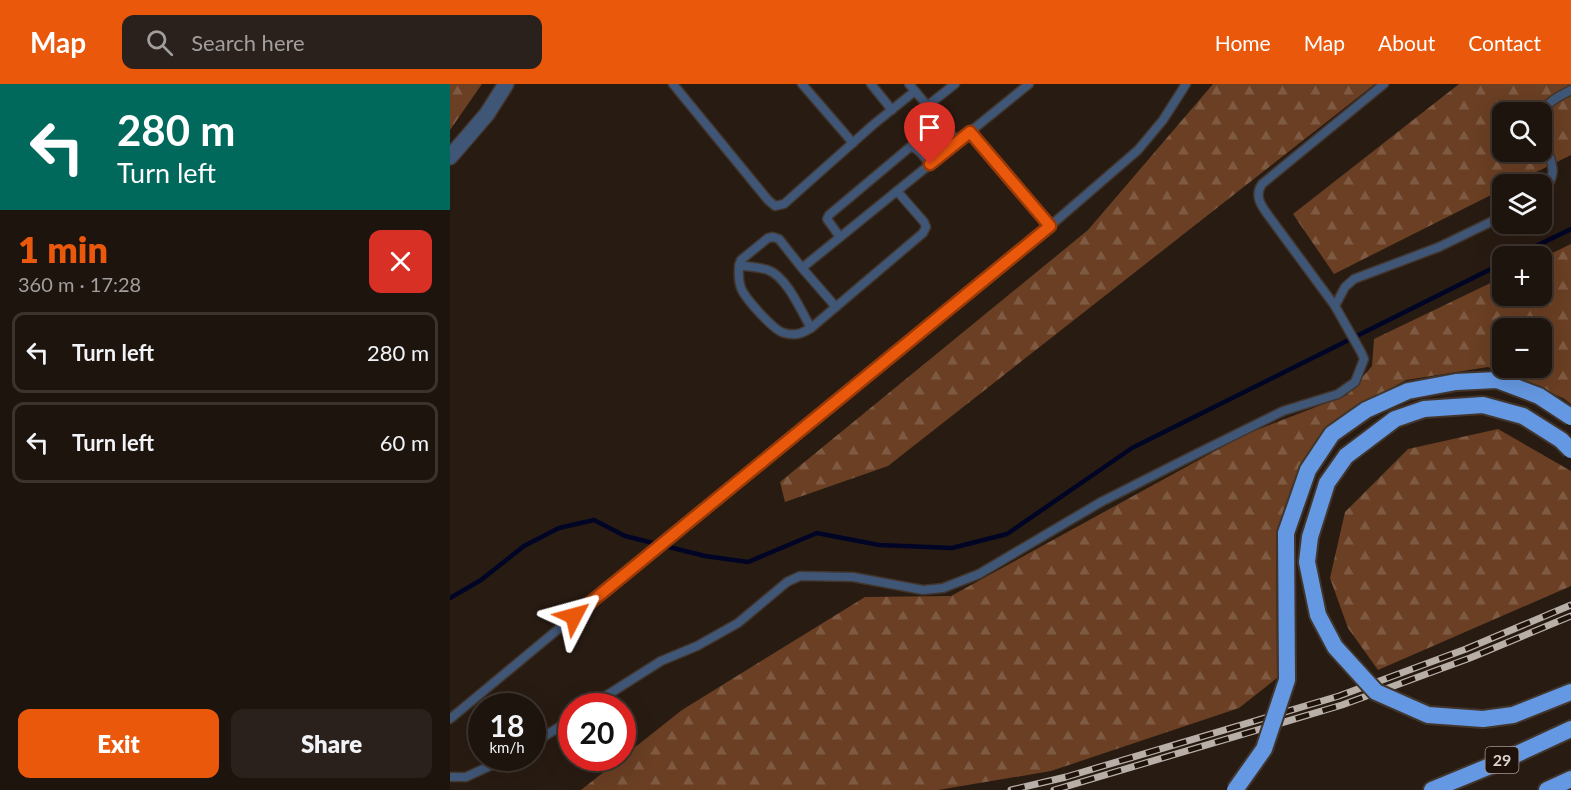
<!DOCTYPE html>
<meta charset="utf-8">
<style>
body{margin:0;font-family:Lato,sans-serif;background:#2b211c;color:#f1f3f6;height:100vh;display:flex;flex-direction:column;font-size:22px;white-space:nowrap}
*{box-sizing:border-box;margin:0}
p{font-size:20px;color:#a19e9e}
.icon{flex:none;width:33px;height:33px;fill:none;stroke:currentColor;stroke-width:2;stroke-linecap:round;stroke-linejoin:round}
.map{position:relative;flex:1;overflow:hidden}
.drawer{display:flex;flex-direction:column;background:#1e140e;width:450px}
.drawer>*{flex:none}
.banner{background:#00695c;color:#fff;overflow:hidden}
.tools{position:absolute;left:1042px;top:18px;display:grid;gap:12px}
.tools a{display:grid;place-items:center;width:60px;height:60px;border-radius:12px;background:#1e140e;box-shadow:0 6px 24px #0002,0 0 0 2px #3c332e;font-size:30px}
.speed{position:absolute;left:18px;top:609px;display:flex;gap:12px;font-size:30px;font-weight:700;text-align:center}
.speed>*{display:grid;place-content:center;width:78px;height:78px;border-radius:50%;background:#1e140e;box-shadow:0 6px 24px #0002,0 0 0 2px #3c332e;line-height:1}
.speed small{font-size:15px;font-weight:400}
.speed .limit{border:9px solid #d22;background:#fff;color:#111}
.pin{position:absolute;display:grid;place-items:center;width:51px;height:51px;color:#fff;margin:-62px -26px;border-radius:50% 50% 50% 0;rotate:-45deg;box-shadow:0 0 6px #0007}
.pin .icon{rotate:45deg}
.me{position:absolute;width:66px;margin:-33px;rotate:51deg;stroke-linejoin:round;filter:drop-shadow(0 0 4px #0008)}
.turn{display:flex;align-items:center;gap:21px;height:126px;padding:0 18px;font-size:27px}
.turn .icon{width:78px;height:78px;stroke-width:2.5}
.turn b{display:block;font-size:42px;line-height:51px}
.round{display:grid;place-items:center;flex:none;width:63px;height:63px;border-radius:12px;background:#2b211c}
.summary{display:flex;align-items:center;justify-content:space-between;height:102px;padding:0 18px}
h1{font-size:36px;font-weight:800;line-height:45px;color:#ea580c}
.cta{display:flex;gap:12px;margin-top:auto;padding:12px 18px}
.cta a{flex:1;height:69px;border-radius:12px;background:#ea580c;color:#fff;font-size:24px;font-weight:800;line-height:69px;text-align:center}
.cta a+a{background:#2b211c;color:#f1f3f6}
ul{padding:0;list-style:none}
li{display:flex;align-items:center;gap:18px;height:81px;margin:0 12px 9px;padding:0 6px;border:3px solid #3c332e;border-radius:12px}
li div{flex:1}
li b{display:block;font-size:22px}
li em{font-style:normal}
header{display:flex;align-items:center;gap:36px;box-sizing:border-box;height:84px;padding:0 30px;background:#ea580c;color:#fff}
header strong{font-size:28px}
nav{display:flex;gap:33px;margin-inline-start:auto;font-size:21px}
.search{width:420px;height:54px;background:#2b211c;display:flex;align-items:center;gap:15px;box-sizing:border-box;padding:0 21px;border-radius:12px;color:#a19e9e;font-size:22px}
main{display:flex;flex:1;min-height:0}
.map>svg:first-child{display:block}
.forest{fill:url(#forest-firs);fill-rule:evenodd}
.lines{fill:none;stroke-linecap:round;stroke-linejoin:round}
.stream{stroke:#000525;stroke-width:4.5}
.service-casing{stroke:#41352c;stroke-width:11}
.minor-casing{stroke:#41352c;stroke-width:18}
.trunk-casing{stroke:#41352c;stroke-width:20}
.service{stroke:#405676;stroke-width:8}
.minor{stroke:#405676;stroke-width:15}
.trunk{stroke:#6598e2;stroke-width:16}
.rail-casing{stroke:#b9afa9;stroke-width:7}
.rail{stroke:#1f120a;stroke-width:4.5;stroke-dasharray:14;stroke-linecap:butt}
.trunk-bridge-casing{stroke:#41352c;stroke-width:20;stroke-linecap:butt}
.trunk-bridge{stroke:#6598e2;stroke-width:16}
.route-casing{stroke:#983908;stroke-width:15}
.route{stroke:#ea580c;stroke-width:10}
.labels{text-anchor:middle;stroke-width:6;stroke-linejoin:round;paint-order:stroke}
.shield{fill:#1f120a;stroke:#a39992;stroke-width:1.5}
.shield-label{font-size:16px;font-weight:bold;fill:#dcd3cd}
</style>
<header>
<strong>Map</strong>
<div class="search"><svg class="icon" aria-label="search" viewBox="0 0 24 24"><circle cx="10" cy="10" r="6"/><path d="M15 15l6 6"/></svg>Search here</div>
<nav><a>Home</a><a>Map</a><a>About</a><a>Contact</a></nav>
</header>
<main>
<section class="drawer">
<div class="banner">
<div class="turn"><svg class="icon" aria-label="left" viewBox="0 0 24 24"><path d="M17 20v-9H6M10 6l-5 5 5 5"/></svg><div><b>280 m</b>Turn left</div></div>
</div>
<div class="summary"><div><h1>1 min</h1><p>360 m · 17:28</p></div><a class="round" style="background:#d93025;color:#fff"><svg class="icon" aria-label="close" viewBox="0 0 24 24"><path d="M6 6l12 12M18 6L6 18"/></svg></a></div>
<ul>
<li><svg class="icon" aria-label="left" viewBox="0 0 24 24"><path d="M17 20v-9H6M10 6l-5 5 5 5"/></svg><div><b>Turn left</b></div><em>280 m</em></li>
<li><svg class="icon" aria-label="left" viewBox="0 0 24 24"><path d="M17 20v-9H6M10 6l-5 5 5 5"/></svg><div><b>Turn left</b></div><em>60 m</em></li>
</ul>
<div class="cta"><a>Exit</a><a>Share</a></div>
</section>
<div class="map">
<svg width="1121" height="706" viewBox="0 0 1121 706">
<defs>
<pattern id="forest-firs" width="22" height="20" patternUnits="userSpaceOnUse" patternTransform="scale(1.5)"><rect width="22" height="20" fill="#6a3f23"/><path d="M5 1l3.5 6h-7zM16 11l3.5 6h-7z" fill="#7f5a42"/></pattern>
</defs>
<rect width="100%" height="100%" fill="#281b12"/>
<g class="forest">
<polygon points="0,0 32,0 0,46"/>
<polygon points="763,0 925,0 438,382 335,418 330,398 638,146"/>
<path d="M1009 0H1121V71L1062 100H1053V105L884 190 843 130ZM1053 28H1092V68H1053Z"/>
<path d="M1121 160V320L1113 314 1038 283 956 296 891 332 855 377 826 448 827 594 789 624 601 687 488 706H131L232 626 415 513 501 512 796 350 897 311 922 282 924 255 1053 193V212H1092V174ZM1053 244H1092V284H1053Z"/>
<polygon points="1048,345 1121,387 1121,502 928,586 898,544 880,494 895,428 958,365"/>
</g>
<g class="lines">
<g class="stream">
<polyline points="1066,172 1121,145"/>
<polyline points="0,514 31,496 74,462 109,444 144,436 175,452 255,472 298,478 367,449 429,461 502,464 557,450 682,364 1053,179"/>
</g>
<defs>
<g id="service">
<polyline points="223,0 318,116 325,122 334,120 424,40 465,7 508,58"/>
<polyline points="352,0 403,59"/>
<polyline points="421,0 442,26"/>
<polyline points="459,0 465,7"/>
<polyline points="477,22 505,0"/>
<path d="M1092 33C1095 18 1108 13 1121 6"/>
<path d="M1092 42C1093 49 1094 56 1096 62 1102 79 1109 92 1092 107"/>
<polyline points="520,48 600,142"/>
<path d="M390 153 377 135 379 131 460 63C469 63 474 74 480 80"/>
<path d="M289 181C298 183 309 183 318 186 337 193 351 227 361 244"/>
<path d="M352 184 329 155 323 153 318 154 291 176C288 183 288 196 291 204 295 214 323 246 334 249 345 252 351 250 361 244L473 149 476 143 474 138 447 107"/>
<polyline points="885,222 895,203 904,195 989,163 1053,132"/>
<polyline points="386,223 352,184 579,0"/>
<path d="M140 622 211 577 247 562 288 539 337 498 350 492 403 493 473 506 493 504 529 490 651 418 740 373 833 327 888 310 905 298 914 275 911 268 885 222 821 135C813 124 803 113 812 100L934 0"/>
<polyline points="0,635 124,532 600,142 688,66 713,36 736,0"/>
<polyline points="82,660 122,635"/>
<polyline points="0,693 16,693 57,674"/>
</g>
<polyline id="minor" points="0,73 37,30 56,0"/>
<g id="trunk">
<polyline points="1033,635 1063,631 1121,608"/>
<polyline points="982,706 1052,677 1121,645"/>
<polyline points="1097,706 1121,695"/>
</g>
</defs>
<use href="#service" class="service-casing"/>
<use href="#minor" class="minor-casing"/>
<use href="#trunk" class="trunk-casing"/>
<use href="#service" class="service"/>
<use href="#minor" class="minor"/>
<use href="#trunk" class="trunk"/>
<defs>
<g id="rail">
<polyline points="561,706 616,693 889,612 1016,565 1121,521"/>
<polyline points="604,706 892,621 1020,574 1121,532"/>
</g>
</defs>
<use href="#rail" class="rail-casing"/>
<use href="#rail" class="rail"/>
<defs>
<g id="trunk-bridge">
<polyline points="1033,635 978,631 926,608 885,563 868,531 857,478 860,453 877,399 896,372 945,335 974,325 1033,321 1073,332 1111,356 1121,366"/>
<polyline points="785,706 814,665 837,596 836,449 858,386 882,350 916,326 958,307 1006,298 1047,296 1089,312 1121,333"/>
</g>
</defs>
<use href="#trunk-bridge" class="trunk-bridge-casing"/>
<use href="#trunk-bridge" class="trunk-bridge"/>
</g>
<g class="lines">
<defs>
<polyline id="route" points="124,532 600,142 520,48 480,80"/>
</defs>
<use href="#route" class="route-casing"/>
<use href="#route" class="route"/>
</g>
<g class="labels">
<rect class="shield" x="1035.5" y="663" width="33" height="26" rx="4.5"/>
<g class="shield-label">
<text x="1052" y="682">29</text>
</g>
</g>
</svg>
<div class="tools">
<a><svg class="icon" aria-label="search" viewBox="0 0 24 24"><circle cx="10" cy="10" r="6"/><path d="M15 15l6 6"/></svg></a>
<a><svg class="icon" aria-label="layers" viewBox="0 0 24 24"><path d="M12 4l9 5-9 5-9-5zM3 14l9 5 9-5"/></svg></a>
<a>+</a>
<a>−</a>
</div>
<div class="speed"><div>18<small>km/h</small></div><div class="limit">20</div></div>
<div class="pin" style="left:480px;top:80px;background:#d93025"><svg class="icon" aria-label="arrive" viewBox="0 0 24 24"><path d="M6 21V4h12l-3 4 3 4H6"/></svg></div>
<svg class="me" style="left:124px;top:532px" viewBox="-20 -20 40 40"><path d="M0-17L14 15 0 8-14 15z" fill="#ea580c" stroke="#fff" stroke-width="4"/></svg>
</div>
</main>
